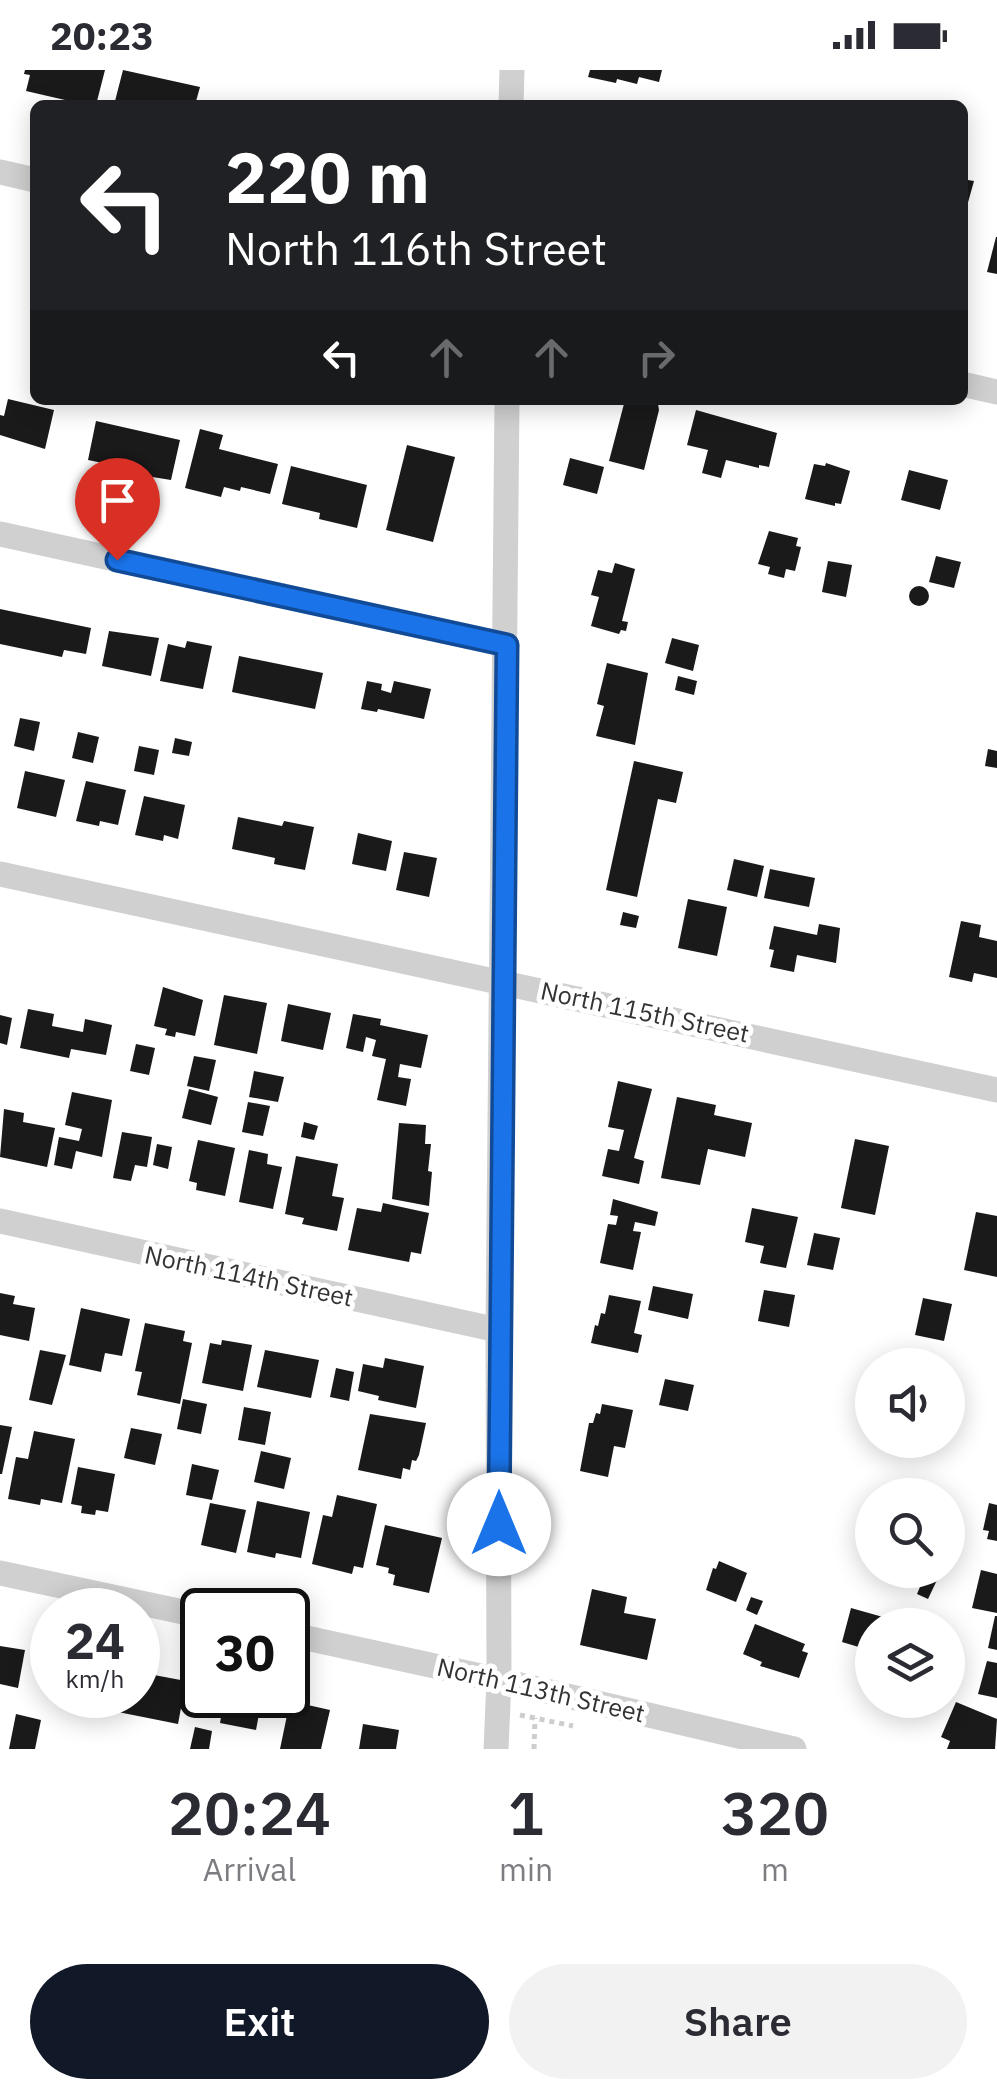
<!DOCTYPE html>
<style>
body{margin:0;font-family:"IBM Plex Sans",sans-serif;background:#f2f2f3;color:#2b2b33;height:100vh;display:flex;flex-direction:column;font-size:38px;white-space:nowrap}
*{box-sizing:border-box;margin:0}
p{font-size:32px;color:#7c7c81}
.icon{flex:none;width:55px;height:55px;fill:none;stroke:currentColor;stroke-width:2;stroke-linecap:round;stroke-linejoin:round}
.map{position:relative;height:1679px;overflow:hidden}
.sheet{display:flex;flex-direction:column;background:#fff;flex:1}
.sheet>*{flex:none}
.top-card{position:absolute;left:30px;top:30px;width:938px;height:305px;border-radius:15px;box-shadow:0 5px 25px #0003;background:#202124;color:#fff;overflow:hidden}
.fabs{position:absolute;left:855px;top:1278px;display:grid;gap:20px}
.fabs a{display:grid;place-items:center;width:110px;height:110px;border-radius:50%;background:#fff;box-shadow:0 5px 25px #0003;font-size:50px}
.speed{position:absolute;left:30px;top:1518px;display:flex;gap:20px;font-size:50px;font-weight:700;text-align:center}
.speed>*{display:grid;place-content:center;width:130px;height:130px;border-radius:50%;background:#fff;box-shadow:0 5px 25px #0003;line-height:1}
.speed small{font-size:25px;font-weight:400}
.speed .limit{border:5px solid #111;border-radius:15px;background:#fff;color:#111}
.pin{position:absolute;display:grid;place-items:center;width:85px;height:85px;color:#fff;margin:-102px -42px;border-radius:50% 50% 50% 0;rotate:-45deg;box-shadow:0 0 10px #0007}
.pin .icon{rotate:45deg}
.me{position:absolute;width:110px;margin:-55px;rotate:0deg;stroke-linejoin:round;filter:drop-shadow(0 0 8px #0008)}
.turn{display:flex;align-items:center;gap:35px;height:210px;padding:0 30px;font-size:45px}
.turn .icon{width:130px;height:130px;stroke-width:2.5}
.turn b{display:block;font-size:70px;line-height:85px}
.lanes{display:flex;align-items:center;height:95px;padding:0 30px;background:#0003;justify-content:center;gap:50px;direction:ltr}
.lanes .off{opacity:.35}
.eta{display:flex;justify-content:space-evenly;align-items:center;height:170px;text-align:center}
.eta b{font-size:60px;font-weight:600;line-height:70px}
.primary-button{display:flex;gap:20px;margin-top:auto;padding:20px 30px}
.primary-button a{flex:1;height:115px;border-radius:60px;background:#111827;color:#fff;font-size:40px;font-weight:600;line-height:115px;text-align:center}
.primary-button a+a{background:#f2f2f3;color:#2b2b33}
.status{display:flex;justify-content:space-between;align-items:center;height:70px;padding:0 50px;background:#fff;direction:ltr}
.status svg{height:28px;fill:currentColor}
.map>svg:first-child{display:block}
.building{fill:#1a1a1a}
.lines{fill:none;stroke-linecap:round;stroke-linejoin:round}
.path{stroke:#cdcdcd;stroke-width:5;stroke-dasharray:5 5;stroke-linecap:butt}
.street{stroke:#d0d0d0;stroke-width:25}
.route-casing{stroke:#114b97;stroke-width:25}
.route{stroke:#1a73e8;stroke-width:18}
.labels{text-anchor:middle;stroke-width:10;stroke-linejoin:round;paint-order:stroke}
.street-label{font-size:25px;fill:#333;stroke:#fff}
</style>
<div class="status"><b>20:23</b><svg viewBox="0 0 49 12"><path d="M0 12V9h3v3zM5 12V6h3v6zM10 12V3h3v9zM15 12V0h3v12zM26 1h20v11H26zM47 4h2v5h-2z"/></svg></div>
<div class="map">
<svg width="997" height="1679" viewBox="0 0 997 1679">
<rect width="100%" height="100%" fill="#fff"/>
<g class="building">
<polygon points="25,0 105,0 96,35 64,35 65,30 26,21 30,5 24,4"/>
<polygon points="123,0 200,17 195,35 114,35"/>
<polygon points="590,0 662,0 659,12 639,7 637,14 617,9 616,13 588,7"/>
<polygon points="962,109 974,111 967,136 962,135"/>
<polygon points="996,167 997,167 997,204 987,202"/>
<polygon points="8,329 54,340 45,379 0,365 0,345 4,346"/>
<polygon points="625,330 658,334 659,340 644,400 609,391"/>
<polygon points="696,340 777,363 769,397 759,395 759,398 726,390 721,408 702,403 708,380 687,375"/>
<polygon points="96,351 180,370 171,410 115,401 117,396 88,390"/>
<polygon points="200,359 223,365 219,379 278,394 270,424 241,417 240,421 224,417 221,427 185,418"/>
<polygon points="407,375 455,387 433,472 386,460"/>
<polygon points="570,388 604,397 597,424 563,415"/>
<polygon points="826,393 850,401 841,434 835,433 835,436 805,429 814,394 825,396"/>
<polygon points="291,396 367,415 357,458 319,449 320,443 282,434"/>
<polygon points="909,400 948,410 940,440 901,430"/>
<polygon points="769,461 798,468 796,476 801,477 795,501 786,499 784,508 768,504 770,497 758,494"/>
<polygon points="936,486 961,492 954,518 929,512"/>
<polygon points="828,491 852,495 846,527 822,522"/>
<polygon points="615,493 635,499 622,551 628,552 626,561 621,560 619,564 591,556 599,527 591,525 598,500 612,503"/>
<circle cx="919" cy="526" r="10"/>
<polygon points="0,539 91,558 86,584 64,580 62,587 0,574"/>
<polygon points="109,561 159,568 151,606 102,596"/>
<polygon points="672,568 699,575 693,601 665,593"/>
<polygon points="187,571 212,576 203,619 160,611 168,574 185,578"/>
<polygon points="239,586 323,603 315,639 232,622"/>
<polygon points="607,593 648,603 635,675 596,666 604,636 597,634"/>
<polygon points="678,606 697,611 694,625 675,620"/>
<polygon points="367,611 382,614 381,620 391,623 394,611 431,619 424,649 378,639 377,642 361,639"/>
<polygon points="20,648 40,652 34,681 14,676"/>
<polygon points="78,662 99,667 93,693 72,688"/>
<polygon points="175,668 192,672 189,686 172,683"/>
<polygon points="139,676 159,680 154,705 134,701"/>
<polygon points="988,679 997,681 997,698 985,696"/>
<polygon points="634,691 683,702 676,733 658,729 637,827 606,820"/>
<polygon points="25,701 65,710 56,747 17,738"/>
<polygon points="86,711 126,720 118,755 100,751 99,756 76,751"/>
<polygon points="144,726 185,735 178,769 164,765 163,771 135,765"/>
<polygon points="238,747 282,756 284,751 314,757 305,800 274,794 275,788 232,779"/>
<polygon points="358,763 392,771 386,801 352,794"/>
<polygon points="404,782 437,788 429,827 396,820"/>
<polygon points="734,789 764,796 757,827 727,820"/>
<polygon points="770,799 815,808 809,837 764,828"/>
<polygon points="688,829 727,837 717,886 678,878"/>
<polygon points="623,842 639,846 636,858 620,855"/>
<polygon points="961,851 981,855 979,867 997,871 997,908 974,903 972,912 949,907"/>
<polygon points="819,854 840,858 836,893 797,885 794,902 770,897 774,880 769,879 774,856 817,865"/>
<polygon points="163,917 203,930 195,966 176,962 175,967 165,965 167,959 154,956"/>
<polygon points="224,925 267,933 257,984 214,975"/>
<polygon points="288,934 331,943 323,980 281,971"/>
<polygon points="28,939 54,944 52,956 83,962 85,949 112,955 106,985 71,979 69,988 20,978"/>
<polygon points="353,944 381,949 380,955 428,965 421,998 400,994 398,1007 411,1009 406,1036 377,1030 386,989 372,986 376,970 366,967 363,982 346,978"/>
<polygon points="0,945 12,948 7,975 0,973"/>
<polygon points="136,974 155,978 149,1005 130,1001"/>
<polygon points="194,986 216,990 209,1021 187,1016"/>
<polygon points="254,1001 284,1007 278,1032 249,1027"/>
<polygon points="618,1011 652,1019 634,1088 644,1091 639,1114 602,1106 608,1079 619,1081 624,1060 608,1057"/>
<polygon points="189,1019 218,1027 211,1055 182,1048"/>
<polygon points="72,1022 112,1030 102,1087 76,1081 72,1099 54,1095 59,1067 79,1071 82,1059 65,1055"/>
<polygon points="677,1027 716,1035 714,1045 752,1053 745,1087 708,1079 700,1115 661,1108"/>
<polygon points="248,1032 270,1036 263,1066 242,1062"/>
<polygon points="4,1039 24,1043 23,1052 55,1058 47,1097 0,1087"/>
<polygon points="304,1052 318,1056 314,1070 301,1067"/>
<polygon points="399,1053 426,1055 425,1074 431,1074 428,1101 432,1102 429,1136 392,1129"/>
<polygon points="122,1062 152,1067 147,1097 135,1095 131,1111 113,1108"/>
<polygon points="855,1069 889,1076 875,1145 841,1138"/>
<polygon points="198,1070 235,1078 225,1126 196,1120 197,1113 189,1111"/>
<polygon points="157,1074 172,1077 168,1099 153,1095"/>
<polygon points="249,1080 268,1084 267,1094 282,1097 273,1139 239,1132"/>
<polygon points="296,1086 338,1094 332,1126 344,1128 337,1161 302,1154 304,1148 285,1144"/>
<polygon points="613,1129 658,1142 655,1156 635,1152 633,1161 641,1162 633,1200 600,1193 608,1154 616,1155 618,1146 610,1145"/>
<polygon points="383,1133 429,1143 421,1184 411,1182 409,1192 348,1180 357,1138 381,1142"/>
<polygon points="752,1138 798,1147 786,1198 760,1193 764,1176 745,1172"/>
<polygon points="976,1142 997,1146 997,1207 964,1200"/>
<polygon points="814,1163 840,1168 833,1200 807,1195"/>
<polygon points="653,1216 693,1224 688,1249 648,1240"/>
<polygon points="764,1220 795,1225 789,1257 758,1251"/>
<polygon points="0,1223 15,1226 13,1234 35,1238 29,1271 0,1265"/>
<polygon points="609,1225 641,1231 634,1263 642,1265 638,1283 591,1273 595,1255 598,1256 601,1243 605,1244"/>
<polygon points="923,1228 952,1234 944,1271 915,1265"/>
<polygon points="81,1238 130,1249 122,1286 105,1283 101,1302 69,1295"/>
<polygon points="145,1253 185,1261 183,1271 192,1273 180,1334 137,1325 142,1302 135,1301"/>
<polygon points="222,1270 252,1275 243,1321 202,1313 210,1273 221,1275"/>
<polygon points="40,1280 66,1285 52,1335 29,1330"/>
<polygon points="265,1280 319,1290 311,1328 257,1317"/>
<polygon points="385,1288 424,1296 416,1338 378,1330 379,1326 358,1321 363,1294 383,1298"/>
<polygon points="336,1298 354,1302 349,1331 330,1327"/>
<polygon points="665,1309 694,1315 688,1341 659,1335"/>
<polygon points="183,1329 207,1334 201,1364 177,1359"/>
<polygon points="602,1334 633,1340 625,1378 614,1376 608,1407 580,1401 589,1353 593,1353 596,1343 600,1344"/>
<polygon points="244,1337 271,1342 265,1375 238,1370"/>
<polygon points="370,1344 426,1353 419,1385 416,1391 412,1390 410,1400 403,1398 401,1409 358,1400"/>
<polygon points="0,1355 12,1357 2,1404 0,1404"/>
<polygon points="131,1358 162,1364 155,1395 124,1388"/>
<polygon points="34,1361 75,1369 62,1433 41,1429 40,1435 8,1429 16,1387 28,1389"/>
<polygon points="261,1381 291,1388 284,1419 254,1412"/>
<polygon points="192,1394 219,1400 212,1430 186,1425"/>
<polygon points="78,1397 115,1404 108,1442 96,1440 95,1445 81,1443 82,1436 71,1434"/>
<polygon points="337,1425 377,1434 363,1498 354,1496 352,1504 312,1494 323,1445 332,1447"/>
<polygon points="257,1431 310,1442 301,1488 276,1483 275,1488 247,1482"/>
<polygon points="210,1433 246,1440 236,1483 201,1475"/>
<polygon points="989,1433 997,1435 997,1471 987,1469 989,1461 983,1460"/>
<polygon points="385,1455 442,1468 429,1523 393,1515 395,1505 388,1503 389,1498 376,1495"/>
<polygon points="719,1491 747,1503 736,1532 706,1520 713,1498 716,1499"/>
<polygon points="981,1500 997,1504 997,1543 972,1538"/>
<polygon points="925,1505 937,1510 928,1529 917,1524"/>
<polygon points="592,1519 627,1527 624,1543 656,1549 647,1590 580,1575"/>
<polygon points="751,1527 763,1531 757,1545 746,1540"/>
<polygon points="851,1538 890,1549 888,1555 872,1555 872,1581 842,1572"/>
<polygon points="995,1546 997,1546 997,1580 988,1578"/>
<polygon points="755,1554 805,1574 802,1581 808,1583 799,1608 760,1596 762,1592 743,1584"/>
<polygon points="0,1576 25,1580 18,1618 0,1614"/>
<polygon points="987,1591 997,1593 997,1628 978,1624"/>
<polygon points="138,1602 186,1611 178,1654 108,1640 111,1625 138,1625"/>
<polygon points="78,1625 99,1625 96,1637 76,1633"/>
<polygon points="225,1625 262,1628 256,1660 220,1653"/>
<polygon points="872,1630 910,1630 904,1646 892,1642 893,1638"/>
<polygon points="290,1631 330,1640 321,1679 280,1679"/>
<polygon points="956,1632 997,1649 995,1679 947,1679 950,1671 941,1667"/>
<polygon points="16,1644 41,1650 35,1679 9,1679"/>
<polygon points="363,1654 399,1660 396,1679 359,1679"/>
<polygon points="195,1657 212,1661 209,1679 190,1679"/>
</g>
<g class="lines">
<g class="path">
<polyline points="520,1645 573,1656"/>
<polyline points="534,1679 535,1648"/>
</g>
<g class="street">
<polyline points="511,35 512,0"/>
<polyline points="0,102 35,110"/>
<polyline points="962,314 997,322"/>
<polyline points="0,464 507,575"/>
<polyline points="0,804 997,1020"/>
<polyline points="0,1151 498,1260"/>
<polyline points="0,1503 202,1546"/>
<polyline points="288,1564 499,1610 794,1679"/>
<polyline points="496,1679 499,1610 498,1260 507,330"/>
</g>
</g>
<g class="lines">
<defs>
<polyline id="route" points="117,490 507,575 499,1454"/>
</defs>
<use href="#route" class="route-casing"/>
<use href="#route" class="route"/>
</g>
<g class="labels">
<g class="street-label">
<text transform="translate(645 942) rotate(12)" y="9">North 115th Street</text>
<text transform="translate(249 1206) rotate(12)" y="9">North 114th Street</text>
<text transform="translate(541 1620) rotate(13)" y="9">North 113th Street</text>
</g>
</g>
</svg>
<div class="fabs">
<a><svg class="icon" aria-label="sound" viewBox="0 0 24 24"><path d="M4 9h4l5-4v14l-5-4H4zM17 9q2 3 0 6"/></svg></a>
<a><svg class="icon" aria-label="search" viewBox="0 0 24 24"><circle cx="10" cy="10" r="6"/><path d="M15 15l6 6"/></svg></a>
<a><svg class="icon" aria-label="layers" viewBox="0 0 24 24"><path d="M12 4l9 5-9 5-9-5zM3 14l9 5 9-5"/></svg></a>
</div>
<div class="speed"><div>24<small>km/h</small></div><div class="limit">30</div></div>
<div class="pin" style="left:117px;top:490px;background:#d93025"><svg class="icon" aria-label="arrive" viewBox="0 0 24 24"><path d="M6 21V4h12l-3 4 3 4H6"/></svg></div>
<svg class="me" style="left:499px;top:1454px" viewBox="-20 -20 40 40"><circle r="19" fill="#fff"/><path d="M0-13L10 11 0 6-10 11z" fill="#1a73e8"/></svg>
<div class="top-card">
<div class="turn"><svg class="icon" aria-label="left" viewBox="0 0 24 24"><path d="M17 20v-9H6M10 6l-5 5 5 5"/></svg><div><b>220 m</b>North 116th Street</div></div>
<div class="lanes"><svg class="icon" aria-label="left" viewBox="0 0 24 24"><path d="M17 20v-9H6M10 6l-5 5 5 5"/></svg><svg class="icon off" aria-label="ahead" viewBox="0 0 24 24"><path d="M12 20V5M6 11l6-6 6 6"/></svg><svg class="icon off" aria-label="ahead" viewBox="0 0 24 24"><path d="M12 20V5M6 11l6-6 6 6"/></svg><svg class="icon off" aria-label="right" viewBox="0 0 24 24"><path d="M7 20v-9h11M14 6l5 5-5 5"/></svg></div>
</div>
</div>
<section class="sheet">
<div class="eta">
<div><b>20:24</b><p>Arrival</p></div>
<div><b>1</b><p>min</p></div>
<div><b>320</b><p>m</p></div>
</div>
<div class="primary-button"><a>Exit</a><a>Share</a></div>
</section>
